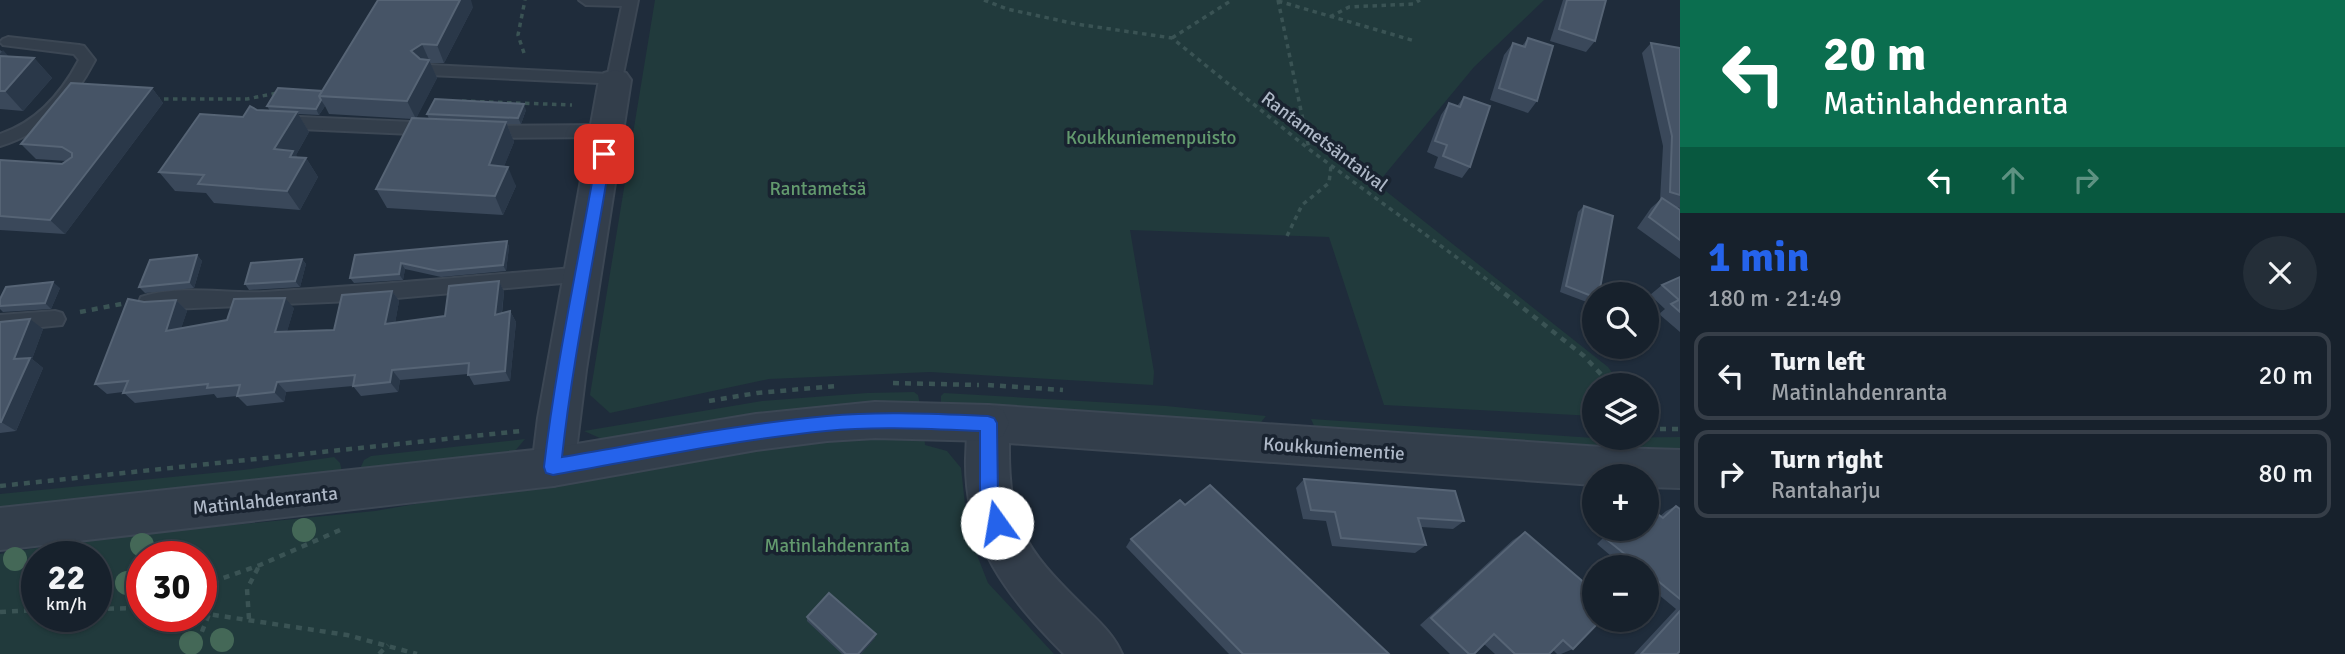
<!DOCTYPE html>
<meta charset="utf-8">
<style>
body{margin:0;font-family:Signika,sans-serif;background:#242e38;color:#f1f3f6;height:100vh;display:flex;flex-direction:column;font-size:26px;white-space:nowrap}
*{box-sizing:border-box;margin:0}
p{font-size:23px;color:#9ea3a9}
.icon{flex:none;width:38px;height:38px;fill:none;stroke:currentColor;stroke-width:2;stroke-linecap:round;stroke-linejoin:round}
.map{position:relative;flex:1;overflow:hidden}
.details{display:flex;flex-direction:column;background:#17212c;width:665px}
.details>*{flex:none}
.banner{background:#0b6e4f;color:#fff;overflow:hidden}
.fabs{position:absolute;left:1582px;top:282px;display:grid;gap:14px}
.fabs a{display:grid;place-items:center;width:77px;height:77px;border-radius:50%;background:#17212c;box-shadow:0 2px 5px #0004,0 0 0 2px #363e48;font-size:35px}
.speed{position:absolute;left:21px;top:541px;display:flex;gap:14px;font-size:35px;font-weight:700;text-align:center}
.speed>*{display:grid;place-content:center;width:91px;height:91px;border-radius:50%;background:#17212c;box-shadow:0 2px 5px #0004,0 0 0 2px #363e48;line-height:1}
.speed small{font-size:18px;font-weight:400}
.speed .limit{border:10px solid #d22;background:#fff;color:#111}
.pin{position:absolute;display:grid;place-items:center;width:60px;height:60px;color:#fff;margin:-30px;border-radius:14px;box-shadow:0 4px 10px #0006}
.me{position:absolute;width:77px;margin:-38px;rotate:347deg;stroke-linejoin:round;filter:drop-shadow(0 0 5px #0008)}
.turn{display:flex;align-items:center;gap:24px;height:147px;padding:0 28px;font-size:32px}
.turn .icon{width:91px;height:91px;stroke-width:2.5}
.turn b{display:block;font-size:49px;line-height:60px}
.lanes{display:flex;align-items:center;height:66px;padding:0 28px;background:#0003;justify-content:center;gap:35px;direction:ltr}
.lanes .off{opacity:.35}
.round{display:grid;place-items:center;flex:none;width:74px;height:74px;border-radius:37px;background:#242e38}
.summary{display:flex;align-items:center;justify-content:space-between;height:119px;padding:0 28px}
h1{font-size:42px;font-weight:800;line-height:52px;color:#2563eb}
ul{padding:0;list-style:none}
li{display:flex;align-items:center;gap:21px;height:88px;margin:0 14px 10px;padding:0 14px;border:4px solid #363e48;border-radius:14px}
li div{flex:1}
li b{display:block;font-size:26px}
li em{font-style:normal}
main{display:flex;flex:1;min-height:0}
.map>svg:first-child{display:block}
.green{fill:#213a3c;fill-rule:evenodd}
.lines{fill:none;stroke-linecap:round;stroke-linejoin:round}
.service-casing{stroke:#3c4754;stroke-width:4}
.minor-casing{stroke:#3c4754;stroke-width:4}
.tertiary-casing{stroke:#3c4754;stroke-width:4}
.path-far1{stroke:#3a5354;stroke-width:3.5;stroke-dasharray:4.5 4.5;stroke-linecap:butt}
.path{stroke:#3a5354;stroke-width:4.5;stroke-dasharray:6 6;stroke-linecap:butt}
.service{fill:#333e4b;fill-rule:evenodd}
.minor{fill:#333e4b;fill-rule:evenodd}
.tertiary{fill:#333e4b;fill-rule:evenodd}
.tree{fill:#446857}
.wall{fill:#3a485a}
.shaded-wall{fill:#2a3849}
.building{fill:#465466;stroke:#566475;stroke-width:2}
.route{fill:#2563eb;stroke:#184099;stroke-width:2}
.labels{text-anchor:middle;stroke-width:7;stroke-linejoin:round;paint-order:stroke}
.park-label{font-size:19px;fill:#639a6e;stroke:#192330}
.street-label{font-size:19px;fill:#aeb8c7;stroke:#192330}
</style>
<main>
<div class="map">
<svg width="1680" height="654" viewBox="0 0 1680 654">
<rect width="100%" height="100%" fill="#1f2c3b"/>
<g class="green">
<polygon points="655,0 1544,0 1474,67 1377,184 1608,367 1621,385 1594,385 1594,416 1384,405 1329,237 1130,230 1154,372 1153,385 930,372 769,379 610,413 590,395"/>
<polygon points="914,392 918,395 920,405 616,438 602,439 584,431 762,401 867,393"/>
<polygon points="944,393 1166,406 1266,416 1257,427 941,406 941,396"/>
<polygon points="1311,419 1594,438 1680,437 1680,453 1315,428"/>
<path d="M924 434 925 445 947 451 961 468 968 532 988 583 1054 654H0V554L90 539 375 511 760 444ZM37 556H96V616H37ZM142 556H201V616H142Z"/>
<polygon points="525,439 515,451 360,469 364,460 371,456"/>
<polygon points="334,457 340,463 342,471 0,507 0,494 243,470"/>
</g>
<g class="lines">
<defs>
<g id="service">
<polygon points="579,0 638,0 621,84 430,75 422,70 430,65 608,74 622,6 586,5"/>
<path d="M8 37 79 45 84 46 95 60C73 102 46 132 0 146V134C37 122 61 94 79 60L74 54 3 45 0 42 3 39Z"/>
<polygon points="278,116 434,123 442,129 434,135 278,128 270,122"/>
<polygon points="608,125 616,131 608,137 485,138 477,132 485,126"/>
<path d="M584 267 591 269 593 274 591 279 584 281 374 300 148 310 141 307 139 302 141 297C179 284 225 294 264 292 371 286 477 276 584 267Z"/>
<polygon points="55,311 62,313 65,319 62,325 0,331 0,315"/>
</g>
<g id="minor">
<polygon points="615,70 626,73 631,80 586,370 574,467 568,481 553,486 538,481 532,467 538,418 599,80 604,73"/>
<path d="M988 405 1616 448 1680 450V488L1647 487V476H1594V485L1009 443C1008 524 1024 548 1081 604 1097 620 1113 633 1122 654H1064C1007 596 964 543 966 458 967 441 966 426 973 410Z"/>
</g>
<polygon id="tertiary" points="875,402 988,405 1003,410 1009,423 1003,436 988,441 875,438 827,441 756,450 553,486 0,550 0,508 553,448 756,414"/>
</defs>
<use href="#service" class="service-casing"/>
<use href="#minor" class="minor-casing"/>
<use href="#tertiary" class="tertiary-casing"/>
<g class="path-far1">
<polyline points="984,0 1007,9 1076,24 1172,38 1310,150 1497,287"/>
<polyline points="1278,0 1309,149"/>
<polyline points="1278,1 1415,41"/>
<polyline points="1330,17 1349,7 1413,4 1420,0"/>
<polyline points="1172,38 1232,0"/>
<polyline points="524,53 518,35 525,0"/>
<polyline points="155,99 247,99 282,92"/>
<polyline points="462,101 572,105"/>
<polyline points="1287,236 1302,205 1329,183 1331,166"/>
</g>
<g class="path">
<polyline points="1495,286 1584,356 1611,385"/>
<polyline points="80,312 126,303"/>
<polyline points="893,383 979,385"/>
<polyline points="988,385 1063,390"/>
<polyline points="709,401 757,393 836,386"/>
<polyline points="1648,429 1680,429"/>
<polyline points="0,486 521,431"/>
<polyline points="201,586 260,565 340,530"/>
<polyline points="96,609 142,608"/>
<polyline points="0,612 37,610"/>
<polyline points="201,613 347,635 417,654"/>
<polyline points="249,619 247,589 259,566"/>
<polyline points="193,654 209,614 212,582"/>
<polyline points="379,654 388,645"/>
</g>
<use href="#service" class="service"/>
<use href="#minor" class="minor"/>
<use href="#tertiary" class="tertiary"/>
</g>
<g class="tree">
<circle cx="304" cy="530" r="12"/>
<circle cx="142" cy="545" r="12"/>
<circle cx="15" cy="559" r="12"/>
<circle cx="127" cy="583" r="12"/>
<circle cx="222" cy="640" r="12"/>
<circle cx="191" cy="643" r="12"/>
</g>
<g class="wall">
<polygon points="1563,0 1606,0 1595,41 1586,52 1550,41"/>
<polygon points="473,7 444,63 430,63 437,78 416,118 429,119 427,114 526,110 521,124 507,124 514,142 504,166 516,186 503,215 387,208 376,189 412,119 329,114 325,106 319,115 298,114 309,132 296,155 297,157 306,158 318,177 300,210 214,203 206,193 175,191 159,172 243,117 257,110 270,111 267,106 322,91"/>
<polygon points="1528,38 1537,101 1528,113 1490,100 1504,55 1513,43 1522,46"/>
<polygon points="1651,43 1680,48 1680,208 1677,207 1680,210 1680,259 1637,228 1651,208 1660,200 1663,146 1642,53"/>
<polygon points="0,50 9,57 34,58 52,78 23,111 0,109"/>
<polygon points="152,88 163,103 65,234 0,230 0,160 62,164 67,161 36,159 21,144"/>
<polygon points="1464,97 1470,167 1462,178 1434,168 1438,157 1427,152 1441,115 1449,103 1457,106"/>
<polygon points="1584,206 1594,294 1594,302 1592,304 1560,292 1578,212"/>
<polygon points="507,241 509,247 506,271 441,277 405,269 403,280 354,283 350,278 355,255"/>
<polygon points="197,255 202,261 194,288 145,293 139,287"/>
<polygon points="302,259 306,264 300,287 249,290 245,284"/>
<polygon points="1680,277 1680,332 1659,314 1665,309 1650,295 1662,285"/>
<polygon points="499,281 504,292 502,314 510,311 516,322 510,381 474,385 468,374 400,380 398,392 361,396 353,386 286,392 284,402 247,406 237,396 217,398 214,394 135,403 123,392 107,394 95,384 144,302 176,300 187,311 181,328 294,308 287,331 334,330 392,291 399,301 395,323 445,316"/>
<polygon points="60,288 51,309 3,312 0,309 0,299"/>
<polygon points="0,322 43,329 32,359 43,368 16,431 0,433"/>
<polygon points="1304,479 1464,521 1453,529 1421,527 1426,545 1415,553 1332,546 1326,521 1303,519 1296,488"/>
<polygon points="1185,505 1389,654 1229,654 1126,547 1131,539"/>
<polygon points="1676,506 1680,509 1680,651 1677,654 1634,654 1676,609 1647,585 1647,567 1624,567 1597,544 1613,528 1647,528 1666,511"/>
<polygon points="1525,532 1590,611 1573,649 1561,654 1557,654 1553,650 1549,654 1495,654 1484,644 1474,654 1450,654 1420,625 1513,540"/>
<polygon points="807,617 875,638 861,654 842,654 807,621"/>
</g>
<g class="shaded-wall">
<polygon points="460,0 471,0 473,7 444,63 437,45"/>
<polygon points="422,44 437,78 416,119 407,101 411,51"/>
<polygon points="3,50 21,70 0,58 0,54"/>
<polygon points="34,58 52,78 23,111 5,91"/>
<polygon points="152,88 163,103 65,234 50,220"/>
<polygon points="321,100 325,106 319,115 316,109"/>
<polygon points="524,104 526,110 521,124 518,118"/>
<polygon points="297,112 309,132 296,155 302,164 306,158 318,177 300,210 287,191 274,149"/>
<polygon points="506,122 514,142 497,184 489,165"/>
<polygon points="508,167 516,186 503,215 495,196"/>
<polygon points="507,241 509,247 506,271 503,265"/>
<polygon points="197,255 202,261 194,288 189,282"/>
<polygon points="302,259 306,264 300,287 295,281"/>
<polygon points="401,263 405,269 403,280 399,274"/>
<polygon points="499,281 504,292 500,326 495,315"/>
<polygon points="53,282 60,288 51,309 45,303"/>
<polygon points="392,291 399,301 393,335 385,324"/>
<polygon points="285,298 294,308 284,342 275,332"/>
<polygon points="176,300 187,311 177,341 166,331"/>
<polygon points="510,311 516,322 510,381 505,371"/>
<polygon points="30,319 43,329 32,359 43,368 16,431 1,422 14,359"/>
<polygon points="392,370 400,380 398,392 390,382"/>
<polygon points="277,382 286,392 284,402 274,392"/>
<polygon points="876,634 875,638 861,654 858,654"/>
</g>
<g class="building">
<polygon points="378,0 460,0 437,45 422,44 411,51 420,59 429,60 407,101 319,96"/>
<polygon points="1567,0 1606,0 1595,41 1559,29"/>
<polygon points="1528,38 1553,46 1537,101 1499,88 1513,43 1525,47"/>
<polygon points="1651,43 1680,48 1680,195 1670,192 1672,136"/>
<polygon points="0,56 34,58 5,91 0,91"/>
<polygon points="71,83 152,88 50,220 0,216 0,160 62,164 72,157 72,153 62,147 21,144"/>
<polygon points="278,88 322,91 319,96 321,100 316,109 267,106"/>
<polygon points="1464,97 1490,106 1470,167 1443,156 1447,145 1435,141 1449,103 1460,107"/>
<polygon points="435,99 524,104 518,118 427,114"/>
<polygon points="250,106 257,110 297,112 274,149 293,151 290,157 306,158 287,191 198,184 204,175 159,172 200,114 243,117"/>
<polygon points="412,118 506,122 489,165 508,167 495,196 376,189"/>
<polygon points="1662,198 1680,210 1680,240 1649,217"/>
<polygon points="1584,206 1613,216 1599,294 1594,294 1594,297 1566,286"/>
<polygon points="507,241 503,265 438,271 401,263 399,274 350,278 355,255"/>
<polygon points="197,255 189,282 139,287 150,260"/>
<polygon points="302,259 295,281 245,284 251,263"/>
<polygon points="1680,277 1680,312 1671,304 1679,300 1662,285"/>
<polygon points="499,281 495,315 510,311 505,371 468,375 469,363 392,370 390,382 353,386 355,375 277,382 274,392 237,396 240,385 207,388 208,384 123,393 128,381 95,384 128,299 144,302 176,300 166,331 227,320 234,299 285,298 275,332 334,330 342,295 392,291 385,324 445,316 449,286"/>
<polygon points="53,282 45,303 0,306 0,299 6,287"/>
<polygon points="30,319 14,359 30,358 1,422 0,422 0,322"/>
<polygon points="1304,479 1455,491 1464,521 1418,518 1426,545 1341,538 1335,512 1311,510"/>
<polygon points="1210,485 1389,654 1243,654 1131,539 1180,500 1185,505"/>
<polygon points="1647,506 1663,518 1676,506 1680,509 1680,599 1647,572 1647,567 1641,567 1606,539 1617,528 1647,528"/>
<polygon points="1525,532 1594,591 1594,607 1590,611 1594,615 1594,620 1601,620 1573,649 1563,640 1549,654 1515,654 1494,634 1474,654 1469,654 1431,618"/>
<polygon points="829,593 876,634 858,654 846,654 807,617"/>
<polygon points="1680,611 1680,651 1677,654 1641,654"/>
</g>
<path class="route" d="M604 149 611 154C595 255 573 356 562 457 650 442 739 424 827 416 881 411 935 414 988 416L994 418 997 423 998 499 1006 523 1003 529 997 532 991 529 980 499V431C928 429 877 426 826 431 734 440 643 459 553 475L546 473 544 467C556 362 579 259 597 154Z"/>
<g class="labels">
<g class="park-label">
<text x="1151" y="144">Koukkuniemenpuisto</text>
<text x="818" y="195">Rantametsä</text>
<text x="837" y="552">Matinlahdenranta</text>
</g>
<g class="street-label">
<text transform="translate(1325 141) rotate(37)" y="7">Rantametsäntaival</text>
<text transform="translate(1334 448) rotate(4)" y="7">Koukkuniementie</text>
<text transform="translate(265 500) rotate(-6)" y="7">Matinlahdenranta</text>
</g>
</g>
</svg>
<div class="fabs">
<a><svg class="icon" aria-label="search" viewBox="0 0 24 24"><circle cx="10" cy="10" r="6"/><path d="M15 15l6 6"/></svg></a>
<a><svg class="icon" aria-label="layers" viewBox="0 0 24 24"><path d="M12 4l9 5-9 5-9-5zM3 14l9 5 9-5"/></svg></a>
<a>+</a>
<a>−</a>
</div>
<div class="speed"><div>22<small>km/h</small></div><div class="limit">30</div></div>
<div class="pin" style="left:604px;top:154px;background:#d93025"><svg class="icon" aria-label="arrive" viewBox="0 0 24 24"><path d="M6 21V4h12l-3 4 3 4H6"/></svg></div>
<svg class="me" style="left:997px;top:523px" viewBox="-20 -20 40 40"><circle r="19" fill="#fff"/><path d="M0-13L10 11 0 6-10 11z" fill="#2563eb"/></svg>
</div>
<section class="details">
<div class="banner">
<div class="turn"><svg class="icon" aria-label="left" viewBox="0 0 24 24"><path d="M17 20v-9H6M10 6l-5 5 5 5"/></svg><div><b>20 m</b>Matinlahdenranta</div></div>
<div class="lanes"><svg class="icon" aria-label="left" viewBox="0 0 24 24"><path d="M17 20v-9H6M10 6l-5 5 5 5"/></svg><svg class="icon off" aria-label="ahead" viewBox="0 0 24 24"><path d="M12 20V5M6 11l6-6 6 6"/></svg><svg class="icon off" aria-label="right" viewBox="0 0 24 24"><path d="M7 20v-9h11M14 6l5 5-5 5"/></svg></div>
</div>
<div class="summary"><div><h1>1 min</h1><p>180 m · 21:49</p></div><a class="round"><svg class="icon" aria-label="close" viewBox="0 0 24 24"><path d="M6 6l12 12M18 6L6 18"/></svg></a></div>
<ul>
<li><svg class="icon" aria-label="left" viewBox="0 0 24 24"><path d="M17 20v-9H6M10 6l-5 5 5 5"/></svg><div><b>Turn left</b><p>Matinlahdenranta</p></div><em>20 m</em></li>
<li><svg class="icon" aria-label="right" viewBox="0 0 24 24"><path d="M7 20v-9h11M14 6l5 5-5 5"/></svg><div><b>Turn right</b><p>Rantaharju</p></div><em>80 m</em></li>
</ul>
</section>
</main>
